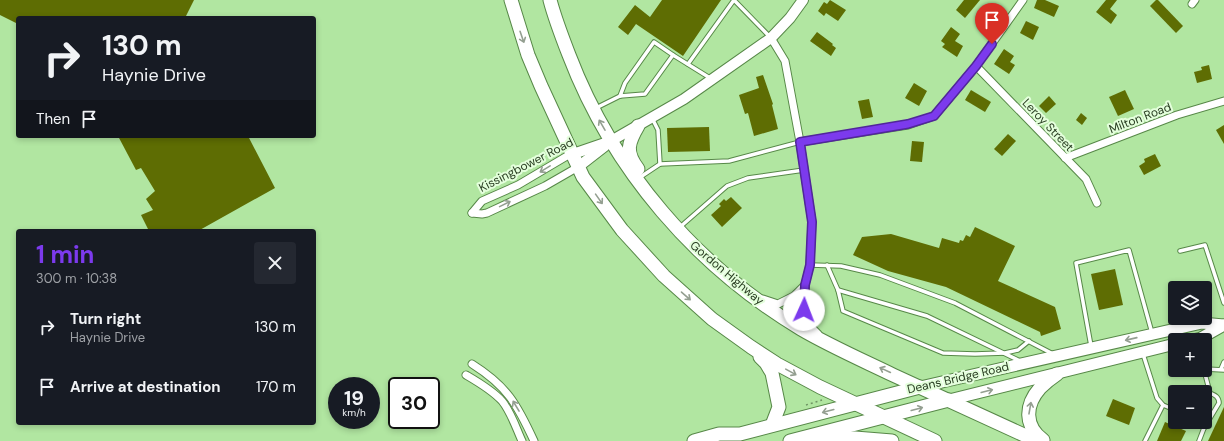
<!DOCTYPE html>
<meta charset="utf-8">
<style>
body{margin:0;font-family:"DM Sans",sans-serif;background:#242831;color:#f1f3f6;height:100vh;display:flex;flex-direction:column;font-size:15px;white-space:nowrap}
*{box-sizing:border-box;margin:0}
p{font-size:13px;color:#9ea1a6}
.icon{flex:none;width:22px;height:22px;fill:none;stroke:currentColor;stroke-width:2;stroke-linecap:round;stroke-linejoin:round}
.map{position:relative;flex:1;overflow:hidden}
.drawer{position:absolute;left:16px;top:229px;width:300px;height:196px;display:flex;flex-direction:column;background:#171b24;border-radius:4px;box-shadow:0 2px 6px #0003}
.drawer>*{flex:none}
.guide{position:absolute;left:16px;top:16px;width:300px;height:122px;border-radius:4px;box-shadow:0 2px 6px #0003;background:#171b24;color:#f1f3f6;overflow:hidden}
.buttons{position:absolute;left:1168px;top:281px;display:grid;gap:8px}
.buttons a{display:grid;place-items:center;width:44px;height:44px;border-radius:4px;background:#171b24;box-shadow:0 2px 6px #0003;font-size:20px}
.speed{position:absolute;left:328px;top:377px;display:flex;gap:8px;font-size:20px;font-weight:700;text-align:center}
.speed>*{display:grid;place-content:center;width:52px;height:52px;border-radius:50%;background:#171b24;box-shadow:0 2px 6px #0003;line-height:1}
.speed small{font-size:10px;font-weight:400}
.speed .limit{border:2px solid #111;border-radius:6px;background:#fff;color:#111}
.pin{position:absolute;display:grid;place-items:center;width:34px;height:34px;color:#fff;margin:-41px -17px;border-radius:50% 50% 50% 0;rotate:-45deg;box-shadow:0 0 4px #0007}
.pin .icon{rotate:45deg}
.me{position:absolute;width:44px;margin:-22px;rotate:2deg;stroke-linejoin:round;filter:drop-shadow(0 0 3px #0008)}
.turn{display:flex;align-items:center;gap:14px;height:84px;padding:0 20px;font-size:18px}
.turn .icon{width:52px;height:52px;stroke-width:2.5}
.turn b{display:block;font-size:28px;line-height:34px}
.then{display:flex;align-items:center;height:38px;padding:0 20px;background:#0003;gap:8px;font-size:15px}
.round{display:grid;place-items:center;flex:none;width:42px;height:42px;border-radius:4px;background:#242831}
.summary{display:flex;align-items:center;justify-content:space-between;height:68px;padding:0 20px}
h1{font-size:24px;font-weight:700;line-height:30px;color:#7c3aed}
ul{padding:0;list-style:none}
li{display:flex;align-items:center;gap:12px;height:60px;padding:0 20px}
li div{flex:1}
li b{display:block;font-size:15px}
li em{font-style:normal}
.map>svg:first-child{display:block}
.building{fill:#5e6d03}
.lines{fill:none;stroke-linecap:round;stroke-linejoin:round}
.lane-casing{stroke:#578848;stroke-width:5.5}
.street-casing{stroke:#578848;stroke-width:9}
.secondary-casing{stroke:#578848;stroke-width:12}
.primary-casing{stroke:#578848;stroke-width:13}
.highway-casing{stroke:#578848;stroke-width:15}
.path{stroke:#6f9564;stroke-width:1.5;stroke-dasharray:2 3;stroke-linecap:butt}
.lane{stroke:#fff;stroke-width:3.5}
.street{stroke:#fff;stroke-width:7}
.secondary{stroke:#fff;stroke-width:10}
.primary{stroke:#fff;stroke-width:11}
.highway{stroke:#fff;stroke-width:13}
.oneway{stroke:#949f91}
.route-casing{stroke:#51269a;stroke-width:10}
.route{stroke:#7c3aed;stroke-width:7}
.labels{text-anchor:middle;stroke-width:4;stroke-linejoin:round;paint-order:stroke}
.street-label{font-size:12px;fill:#2a3f23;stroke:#e4ffdc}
</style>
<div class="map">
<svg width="1224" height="441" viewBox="0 0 1224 441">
<rect width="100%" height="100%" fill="#b1e6a1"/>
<g class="building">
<polygon points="0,0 194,0 185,18 18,18 18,24 0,15"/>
<polygon points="662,0 721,0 683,56 636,24 628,35 618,27 635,5 650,17"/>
<polygon points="830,0 846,10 838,21 826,13 824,16 818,11 824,2 827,4"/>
<polygon points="964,0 980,0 965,18 956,10"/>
<polygon points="1037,0 1045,0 1059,6 1054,17 1034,8"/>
<polygon points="1106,0 1117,0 1110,9 1117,15 1111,24 1096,12"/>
<polygon points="1156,0 1158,0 1183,26 1176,33 1150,6"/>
<polygon points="1026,21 1039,27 1033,40 1020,33"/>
<polygon points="951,27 960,34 955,41 963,46 957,57 942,47 945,44 941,41"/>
<polygon points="817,32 833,44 832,45 836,48 831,56 810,41"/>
<polygon points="1004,49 1014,56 1010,62 1015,65 1009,74 994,64"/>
<polygon points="1209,65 1212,79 1197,83 1194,72 1202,70 1201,67"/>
<polygon points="763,75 773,104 772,105 778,129 754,136 748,113 745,114 739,95 759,88 756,77"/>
<polygon points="914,83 927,91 919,106 905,98"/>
<polygon points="971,90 991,102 985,112 965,100"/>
<polygon points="1125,90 1134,109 1118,116 1109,97"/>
<polygon points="1049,96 1056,104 1046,113 1039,106"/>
<polygon points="869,99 873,117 862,119 858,101"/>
<polygon points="1081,113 1087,118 1082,125 1076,120"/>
<polygon points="1224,125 1224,144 1216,130"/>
<polygon points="709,127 710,151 668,152 667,128"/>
<polygon points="1008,134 1016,141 1002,156 994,149"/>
<polygon points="118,136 248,136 275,188 198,231 149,231 141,215 153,210 146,199 155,191 141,168 136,170"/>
<polygon points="912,141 924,142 922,162 910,161"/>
<polygon points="1155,154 1161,166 1144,175 1139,166 1145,162 1144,159"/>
<polygon points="731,197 742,208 722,227 711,215 721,206 719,204 724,199 726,201"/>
<polygon points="975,227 1015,246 998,281 1055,307 1061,329 1041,336 1040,332 946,287 888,271 853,255 862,237 891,234 939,248 942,238 959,243 960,240 963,241 966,235 970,237"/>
<polygon points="1115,269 1123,305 1099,310 1091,274"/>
<polygon points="1113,399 1135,408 1129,425 1106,416"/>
<polygon points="1224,407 1224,441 1208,441"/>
<polygon points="1165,422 1186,431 1181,441 1157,441"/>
</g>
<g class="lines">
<defs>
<g id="lane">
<polyline points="688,64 734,0 770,37"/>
<polyline points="620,96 625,83 654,42 673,55"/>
<polyline points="596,108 620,96 645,94 673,55 710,78"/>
<polyline points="652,118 658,130 660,164"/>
<polyline points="642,176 660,164 729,161 800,142"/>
<polyline points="680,227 727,186 748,178 804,170"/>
<polyline points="1180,251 1205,245 1224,303"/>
<polyline points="810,265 841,266 880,275 955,303 1053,354"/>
<polyline points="827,265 838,290 843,311 943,353 975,354 1005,353 1018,350 1029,341"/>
<polyline points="838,290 927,316 1020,361"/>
<polyline points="1091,346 1076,263 1129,250 1152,333"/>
<polyline points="1143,354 1157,398 1163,405 1175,410"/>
<polyline points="1205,369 1224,370"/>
<polyline points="1221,369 1224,362"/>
<polyline points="1199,422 1202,423 1204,428"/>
<polyline points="1145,441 1163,405"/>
<path d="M1199 441 1204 428 1219 403C1219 397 1215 395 1210 393L1204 370"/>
</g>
<g id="street">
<polyline points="1192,4 1195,0"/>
<polyline points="771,38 785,61 800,142 812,222 810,265 805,285 804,310 811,327 818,334"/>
<polyline points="976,66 1086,179 1097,203"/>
<polyline points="800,142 908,125 934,116 976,66 1023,0"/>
<polyline points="1065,158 1177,115 1224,101"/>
<polyline points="472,213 482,214 487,213 545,186 578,167"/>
<polyline points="472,213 482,201 518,185 567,156 573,154"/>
<polyline points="763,299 778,304 794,296 805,285"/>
<path d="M472 364C507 386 517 404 534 441"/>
<path d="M466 375C478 382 492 390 502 401 511 412 516 428 522 441"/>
</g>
<g id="secondary">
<polyline points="573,154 611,141 684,99 771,38 790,18 803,0"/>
<polyline points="578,167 605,146"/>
</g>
<g id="primary">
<polyline points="1193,340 1201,338 1224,325"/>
<polyline points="920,387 1202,323 1224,325"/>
<polyline points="949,400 1175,344"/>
</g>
<g id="highway">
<polyline points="511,0 528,55 541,86 583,177 622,230 664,276 712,319 751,347 777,364 820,387 935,441"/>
<path d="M550 0C555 19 562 37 569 55 613 170 696 266 801 329 830 346 862 360 893 375 941 397 989 419 1037 441"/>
<path d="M638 169C625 152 628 143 638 126"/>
<polyline points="760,357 766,363 772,373 779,407 772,425"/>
<polyline points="821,439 855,438 892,441"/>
<path d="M1043 440C1024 426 1025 405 1040 388 1045 383 1051 378 1057 374"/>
<polyline points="694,441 719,434 740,434 920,387"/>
<polyline points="790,441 949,400"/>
</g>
</defs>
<use href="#lane" class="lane-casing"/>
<use href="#street" class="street-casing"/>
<use href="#secondary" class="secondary-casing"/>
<use href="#primary" class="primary-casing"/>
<use href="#highway" class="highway-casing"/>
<polyline class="path" points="806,405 822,400"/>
<use href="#lane" class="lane"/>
<use href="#street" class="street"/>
<use href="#secondary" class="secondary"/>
<use href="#primary" class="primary"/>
<use href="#highway" class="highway"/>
</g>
<defs><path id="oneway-shaft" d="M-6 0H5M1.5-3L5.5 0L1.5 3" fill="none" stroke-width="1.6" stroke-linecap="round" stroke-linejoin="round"/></defs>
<g class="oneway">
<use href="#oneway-shaft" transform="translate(522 37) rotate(71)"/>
<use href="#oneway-shaft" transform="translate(602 125) rotate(-120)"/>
<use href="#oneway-shaft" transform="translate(545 169) rotate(149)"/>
<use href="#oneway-shaft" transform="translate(599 199) rotate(55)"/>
<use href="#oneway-shaft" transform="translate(505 204) rotate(-26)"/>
<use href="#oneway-shaft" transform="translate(686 296) rotate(41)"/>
<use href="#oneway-shaft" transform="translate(1131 339) rotate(167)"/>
<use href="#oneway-shaft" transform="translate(885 370) rotate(-155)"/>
<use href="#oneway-shaft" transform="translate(791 372) rotate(29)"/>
<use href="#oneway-shaft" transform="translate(987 391) rotate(-14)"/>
<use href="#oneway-shaft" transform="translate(516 406) rotate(-121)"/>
<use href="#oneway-shaft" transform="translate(1030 408) rotate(-80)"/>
<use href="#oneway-shaft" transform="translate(917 409) rotate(-15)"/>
<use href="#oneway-shaft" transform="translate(828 411) rotate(165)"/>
</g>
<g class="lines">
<defs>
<polyline id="route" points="804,310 805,285 810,265 812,222 800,142 908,124 934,116 976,66 992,44"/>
</defs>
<use href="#route" class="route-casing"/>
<use href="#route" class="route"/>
</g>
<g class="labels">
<g class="street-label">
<text transform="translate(1140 118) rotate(-21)" y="4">Milton Road</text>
<text transform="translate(1048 125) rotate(46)" y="4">Leroy Street</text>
<text transform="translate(526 165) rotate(-27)" y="4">Kissingbower Road</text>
<text transform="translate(727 273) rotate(40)" y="4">Gordon Highway</text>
<text transform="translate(958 378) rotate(-13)" y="4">Deans Bridge Road</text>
</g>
</g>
</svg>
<div class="buttons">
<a><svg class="icon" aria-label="layers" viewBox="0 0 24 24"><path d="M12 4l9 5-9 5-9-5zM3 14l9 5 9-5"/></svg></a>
<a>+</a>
<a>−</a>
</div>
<div class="speed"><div>19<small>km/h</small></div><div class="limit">30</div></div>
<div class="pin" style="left:992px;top:44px;background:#d93025"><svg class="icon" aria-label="arrive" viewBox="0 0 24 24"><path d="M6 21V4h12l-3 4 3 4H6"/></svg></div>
<svg class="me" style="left:804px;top:310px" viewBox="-20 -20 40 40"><circle r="19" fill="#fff"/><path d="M0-13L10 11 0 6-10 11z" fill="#7c3aed"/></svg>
<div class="guide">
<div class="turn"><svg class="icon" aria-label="right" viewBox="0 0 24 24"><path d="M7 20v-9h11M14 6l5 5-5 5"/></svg><div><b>130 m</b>Haynie Drive</div></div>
<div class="then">Then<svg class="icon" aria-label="arrive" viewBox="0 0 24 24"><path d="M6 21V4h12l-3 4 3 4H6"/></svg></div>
</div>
<section class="drawer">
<div class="summary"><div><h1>1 min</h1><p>300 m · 10:38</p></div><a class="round"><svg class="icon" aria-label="close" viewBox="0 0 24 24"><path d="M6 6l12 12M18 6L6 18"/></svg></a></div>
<ul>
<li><svg class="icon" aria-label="right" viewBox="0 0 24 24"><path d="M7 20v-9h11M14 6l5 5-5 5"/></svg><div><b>Turn right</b><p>Haynie Drive</p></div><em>130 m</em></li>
<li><svg class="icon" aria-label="arrive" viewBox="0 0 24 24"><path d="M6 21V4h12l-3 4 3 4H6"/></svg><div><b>Arrive at destination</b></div><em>170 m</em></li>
</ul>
</section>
</div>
